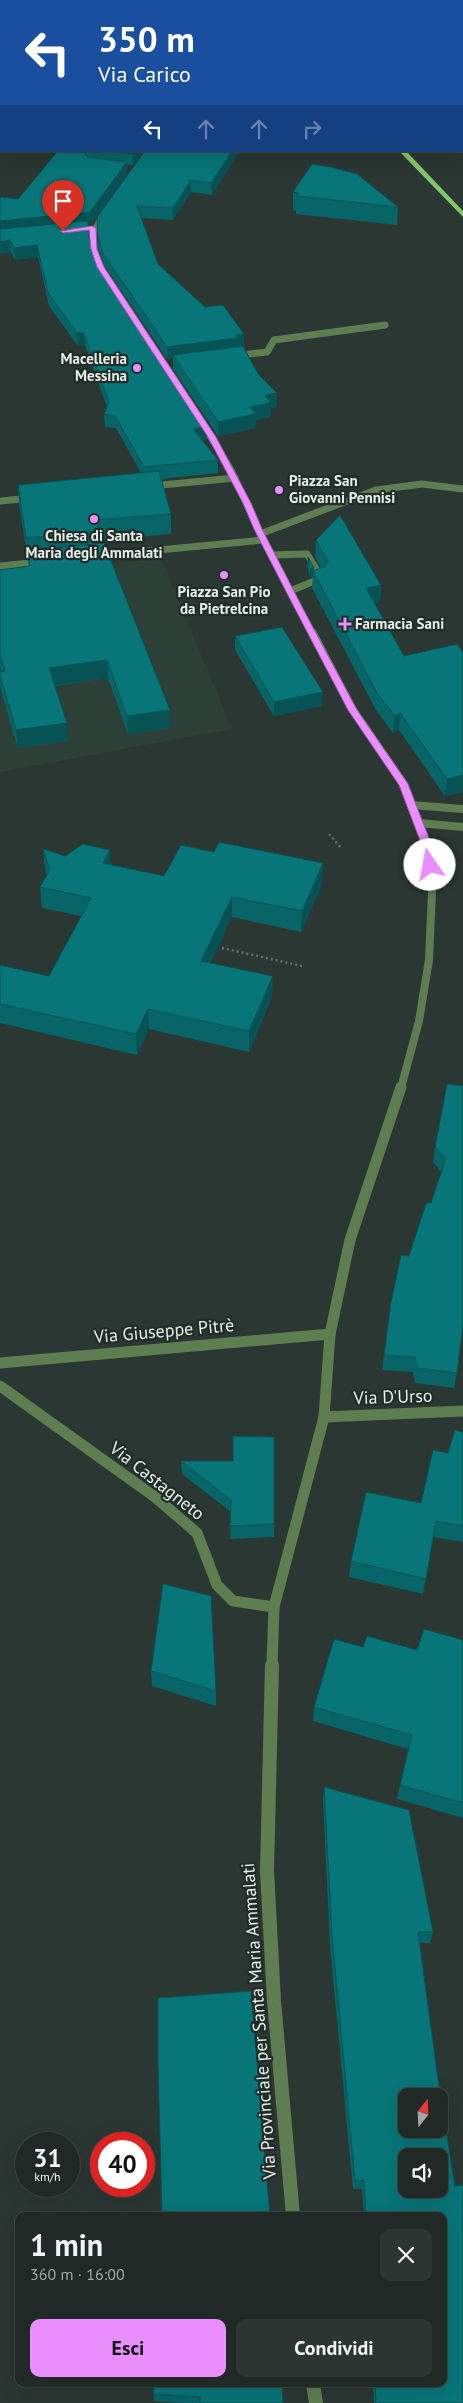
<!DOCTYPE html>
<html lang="it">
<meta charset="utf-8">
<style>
body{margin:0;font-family:"PT Sans",sans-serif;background:#2d3532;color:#f1f3f6;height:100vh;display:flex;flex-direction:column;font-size:19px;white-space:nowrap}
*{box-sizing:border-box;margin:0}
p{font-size:16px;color:#a2a6a7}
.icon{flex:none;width:28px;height:28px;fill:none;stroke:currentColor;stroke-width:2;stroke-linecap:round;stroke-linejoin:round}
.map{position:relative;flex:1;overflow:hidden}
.details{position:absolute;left:15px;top:2212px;width:432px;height:175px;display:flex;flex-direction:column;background:#202926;border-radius:10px;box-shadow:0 5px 20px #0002,0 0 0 1px #3d4543}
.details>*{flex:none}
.banner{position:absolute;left:0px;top:0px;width:464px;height:152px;box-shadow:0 5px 20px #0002,0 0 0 1px #3d4543;background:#1a4fa0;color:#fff;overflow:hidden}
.needle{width:32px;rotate:18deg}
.fabs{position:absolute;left:398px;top:2088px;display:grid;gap:10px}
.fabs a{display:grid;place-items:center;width:50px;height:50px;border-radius:10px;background:#202926;box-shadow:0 5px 20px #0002,0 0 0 1px #3d4543;font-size:25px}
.speed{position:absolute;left:15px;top:2132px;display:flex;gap:10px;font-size:25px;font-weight:700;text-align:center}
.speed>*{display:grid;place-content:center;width:65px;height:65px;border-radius:50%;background:#202926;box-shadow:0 5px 20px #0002,0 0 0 1px #3d4543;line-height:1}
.speed small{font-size:12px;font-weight:400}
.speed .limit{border:8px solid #d22;background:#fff;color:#111}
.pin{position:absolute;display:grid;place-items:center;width:42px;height:42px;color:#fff;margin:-51px -21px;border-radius:50% 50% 50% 0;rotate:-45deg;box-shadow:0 0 5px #0007}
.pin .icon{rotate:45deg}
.me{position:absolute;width:55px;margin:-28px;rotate:348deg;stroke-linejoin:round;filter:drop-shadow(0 0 4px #0008)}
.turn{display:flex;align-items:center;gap:18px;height:105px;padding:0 15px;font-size:22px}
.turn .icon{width:65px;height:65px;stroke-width:2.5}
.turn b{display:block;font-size:35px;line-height:42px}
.lanes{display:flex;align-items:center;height:48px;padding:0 15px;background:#0003;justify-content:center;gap:25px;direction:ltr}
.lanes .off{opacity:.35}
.round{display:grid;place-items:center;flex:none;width:52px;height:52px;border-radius:10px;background:#2d3532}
.head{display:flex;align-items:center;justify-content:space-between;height:85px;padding:0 15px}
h1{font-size:30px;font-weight:700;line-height:38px}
.button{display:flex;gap:10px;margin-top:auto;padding:10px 15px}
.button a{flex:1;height:58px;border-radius:10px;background:#ea8dfd;color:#111;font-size:20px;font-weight:700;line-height:58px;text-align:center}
.button a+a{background:#2d3532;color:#f1f3f6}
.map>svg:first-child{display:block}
.built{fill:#2c4038}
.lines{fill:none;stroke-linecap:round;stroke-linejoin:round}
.path{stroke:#66716c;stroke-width:2.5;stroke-dasharray:2 3;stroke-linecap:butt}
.service-far1{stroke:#5e7e52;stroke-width:7}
.service{stroke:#5e7e52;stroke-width:8}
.minor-far1{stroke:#5e7e52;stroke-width:7}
.minor{stroke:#5e7e52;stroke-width:11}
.tertiary-far4{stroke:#5e7e52;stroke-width:5}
.tertiary-far3{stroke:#5e7e52;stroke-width:7}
.tertiary-far2{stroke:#5e7e52;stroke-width:8}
.tertiary-far1{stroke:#5e7e52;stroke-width:11}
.tertiary{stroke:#5e7e52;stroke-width:14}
.primary{fill:#84c66a;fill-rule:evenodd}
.wall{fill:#076567}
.shaded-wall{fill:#065254}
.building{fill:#087578;stroke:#065254;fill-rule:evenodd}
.route{fill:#ea8dfd;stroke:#985ca4}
.poi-dot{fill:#ea8dfd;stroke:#212d28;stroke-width:2}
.labels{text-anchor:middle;stroke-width:4.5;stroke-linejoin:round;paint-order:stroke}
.far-poi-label{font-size:15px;font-weight:bold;fill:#e7efeb;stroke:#212d28;text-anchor:start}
.street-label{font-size:18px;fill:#e7efeb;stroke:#212d28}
</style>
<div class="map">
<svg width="463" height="2403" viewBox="0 0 463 2403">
<rect width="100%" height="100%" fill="#2b3732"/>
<polygon class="built" points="161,558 232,729 0,772 0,576"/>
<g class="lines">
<g class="path">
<polyline points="329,834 342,849"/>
<polyline points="222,948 302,966"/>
</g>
<polyline class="service-far1" points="271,555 307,554 322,578 290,591"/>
<g class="service">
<polyline points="411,805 463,809"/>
<polyline points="418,823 463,827"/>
</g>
<g class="minor-far1">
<polyline points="234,356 267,352 274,340 385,325"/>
<polyline points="151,486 235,478"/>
<polyline points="0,501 32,498"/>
<polyline points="260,534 376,490 422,484 463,489"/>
<polyline points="95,556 263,540"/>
<polyline points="0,566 41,562"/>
</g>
<g class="minor">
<polyline points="0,1363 330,1334"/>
<polyline points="0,1386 155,1497 197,1533 217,1585 233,1601 274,1607"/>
<polyline points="324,1417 463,1411"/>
</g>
<path class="tertiary-far4" d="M103 272C92 245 87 237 104 212"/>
<polyline class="tertiary-far3" points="199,418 231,470 258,529 313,635"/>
<polyline class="tertiary-far2" points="313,633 353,710 404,784 429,851 432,892 429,960 419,1021 401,1088"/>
<polyline class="tertiary-far1" points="272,1666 274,1607 324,1417 330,1334 350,1240 401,1087"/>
<g class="tertiary">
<polyline points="272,1665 267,1871 274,2001 293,2216"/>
<polyline points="313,2384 316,2403"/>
</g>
<polygon class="primary" points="399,151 406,151 463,211 463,217"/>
</g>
<g class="wall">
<polygon points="74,151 143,151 133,165 127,165 127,173 91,224 88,224 89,238 96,257 207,439 202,440 218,460 218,473 161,479 171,514 171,534 101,540 101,544 170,710 170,728 128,734 108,678 55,686 68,741 18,748 1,690 0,680 0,672 2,672 0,666 0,570 29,566 19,504 18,485 141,473 116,428 105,427 104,414 107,407 85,345 78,346 49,306 38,257 15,260 11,252 0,254 0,197 18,199"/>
<polygon points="145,151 239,151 212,195 191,192 173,220 141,218 158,264 205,307 244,334 244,347 258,374 277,393 277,407 271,408 271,417 256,420 255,428 218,436 173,369 173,358 167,359 104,265 98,248 97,217"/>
<polygon points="293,192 398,207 397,225 296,214 296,211 293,210"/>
<polygon points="316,540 381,585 380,602 374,603 404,656 463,652 463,792 445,796 399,730 393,733 376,710 312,588 313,576 310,577 307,565 308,557 314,568 314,571 321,568 315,557"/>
<polygon points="235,636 322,706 274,716 235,650"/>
<polygon points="43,849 65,856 164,876 214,852 323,863 322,884 301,932 232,917 210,963 272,997 249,1052 149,1029 137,1055 0,1023 0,965 49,976 81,916 42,908 40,887 47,876 45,869"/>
<polygon points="463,1086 457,1373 454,1388 415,1383 413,1372 382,1370 384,1355 409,1256 431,1203 441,1172 433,1162 435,1147"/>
<polygon points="463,1432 463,1542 433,1537 423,1594 349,1577 351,1561 421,1503 448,1453"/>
<polygon points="181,1461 274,1524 274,1537 230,1539 231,1512 182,1474"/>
<polygon points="463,1640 463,1818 397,1799 400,1785 408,1749 313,1721 314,1707 363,1647 417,1650"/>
<polygon points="151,1671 216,1691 216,1706 152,1686"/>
<polygon points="324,1787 433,1932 430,1943 420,1943 438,2079 455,2186 463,2403 374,2403 373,2384 444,2384 444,2216 364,2216 362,2189 353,2189 330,1946 323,1799"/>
<polygon points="153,2394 283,2403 184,2403 154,2401"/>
</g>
<g class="shaded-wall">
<polygon points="135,151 143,151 133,165 133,154"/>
<polygon points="232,151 239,151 212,195 211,183"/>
<polygon points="127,162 127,173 91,224 0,233 0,221"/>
<polygon points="191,180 191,192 173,220 173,208"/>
<polygon points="10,240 11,252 0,254 0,242"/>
<polygon points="37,245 38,257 15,260 14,248"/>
<polygon points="77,333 84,333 85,345 78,346"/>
<polygon points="244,334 244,347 173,355 173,358 167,359 167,347"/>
<polygon points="277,393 277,407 271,408 271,417 256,420 255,428 218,436 218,422 250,407 265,395"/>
<polygon points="207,426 207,439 193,442 193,429"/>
<polygon points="314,568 314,574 313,571 313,576 310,577 310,569"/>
<polygon points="381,585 380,602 365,604 366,588"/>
<polygon points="107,660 108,678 51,686 49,668"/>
<polygon points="323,692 322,706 274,716 274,702"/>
<polygon points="170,710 170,728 128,734 127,716"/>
<polygon points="400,713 399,730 393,733 395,716"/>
<polygon points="67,723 68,741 18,748 16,730"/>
<polygon points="463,775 463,792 445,796 447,779"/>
<polygon points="110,850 111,870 103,863"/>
<polygon points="323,863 322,884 301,932 302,911"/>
<polygon points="232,897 232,917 202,982 201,961"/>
<polygon points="273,976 272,997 249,1052 249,1031"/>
<polygon points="148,1009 149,1029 137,1055 136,1034"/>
</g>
<g class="building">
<polygon points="58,151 73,153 74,151 86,151 85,154 88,157 127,162 90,212 0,221 0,197 18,199"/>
<polygon points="106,151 135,151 133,154"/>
<polygon points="145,151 232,151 211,183 191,180 173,208 137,206 158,264 205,307 223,305 244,334 236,335 238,338 167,347 103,253 98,236 97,217"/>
<polygon points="312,164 331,167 357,174 398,207 297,196 299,193 293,192"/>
<polygon points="88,221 89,238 96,257 207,426 193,429 218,460 144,467 115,416 104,414 109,402 84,333 77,333 48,293 37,245 14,248 10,240 0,242 0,229"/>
<polygon points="243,346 258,374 277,393 265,395 271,403 250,407 256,414 218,422 173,355"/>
<polygon points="159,471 171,514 96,520 100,531 26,538 18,485"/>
<polygon points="340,515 381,585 366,588 404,656 457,644 463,652 463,775 447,779 400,713 395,716 377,693 313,571 325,566 328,561 316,540"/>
<polygon points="104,543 170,710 127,716 107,660 49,668 67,723 16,730 0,675 0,672 5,671 0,655 0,570 30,566 28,551"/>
<polygon points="308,557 314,568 310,569"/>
<polygon points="282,627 323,692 274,702 235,636"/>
<polygon points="219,842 323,863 302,911 232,897 201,961 273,976 249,1031 148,1009 136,1034 0,1004 0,965 49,976 91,898 40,887 50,870 43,849 65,856 83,844 110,850 103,863 164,876 181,845 214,852"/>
<polygon points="447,1084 463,1086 463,1325 457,1373 417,1368 415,1357 384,1355 391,1302 401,1255 409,1256 426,1203 431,1203 446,1158 435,1147"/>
<polygon points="455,1430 463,1432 463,1526 436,1521 426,1579 351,1561 366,1492 421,1503 433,1450 448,1453"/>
<polygon points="233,1436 274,1437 274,1524 230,1526 231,1500 181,1461 233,1461"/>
<polygon points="163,1584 211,1596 216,1691 151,1671"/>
<polygon points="424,1629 463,1640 463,1803 400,1785 412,1735 314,1707 334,1639 363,1647 367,1636 417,1650"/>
<path d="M324 1787 409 1810 433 1932H418L438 2079 455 2186 463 2185V2403H376L375 2384H444V2216H366L364 2180 355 2181 332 1935ZM406 2096H439V2129H406ZM406 2156H439V2189H406Z"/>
<polygon points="251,1991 270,2216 162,2216 158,2064 158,1998"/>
<polygon points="154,2384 282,2384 283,2403 200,2403 200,2397 153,2394"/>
</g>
<polygon class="route" points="92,226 96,228 97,249 104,267 216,437 251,503 262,529 301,605 357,710 408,784 434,851 434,867 427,867 424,851 399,785 348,710 293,605 254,529 243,503 208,437 97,267 91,249 89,230 63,233 60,231"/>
<g class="poi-dot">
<circle cx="137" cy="368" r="5"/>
<circle cx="279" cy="490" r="5"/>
<circle cx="94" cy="519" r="5"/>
<circle cx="224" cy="575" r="5"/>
<path d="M342.5 616.5h5v5h5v5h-5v5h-5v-5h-5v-5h5z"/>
</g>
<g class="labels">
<g class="far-poi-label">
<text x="127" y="364" text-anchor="end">Macelleria<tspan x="127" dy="17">Messina</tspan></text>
<text x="289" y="486">Piazza San<tspan x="289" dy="17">Giovanni Pennisi</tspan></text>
<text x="94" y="541" text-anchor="middle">Chiesa di Santa<tspan x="94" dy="17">Maria degli Ammalati</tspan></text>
<text x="224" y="597" text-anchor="middle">Piazza San Pio<tspan x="224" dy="17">da Pietrelcina</tspan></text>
<text x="355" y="629">Farmacia Sani</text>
</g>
<g class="street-label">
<text transform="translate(164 1331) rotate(-5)" y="6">Via Giuseppe Pitrè</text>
<text transform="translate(393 1397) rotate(-2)" y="6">Via D'Urso</text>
<text transform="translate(157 1481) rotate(38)" y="6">Via Castagneto</text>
<text transform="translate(259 2021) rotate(-94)" y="6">Via Provinciale per Santa Maria Ammalati</text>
</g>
</g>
</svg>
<div class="fabs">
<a><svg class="needle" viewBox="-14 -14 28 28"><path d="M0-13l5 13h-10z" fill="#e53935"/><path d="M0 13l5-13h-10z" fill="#a2a6a7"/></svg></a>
<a><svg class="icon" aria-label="sound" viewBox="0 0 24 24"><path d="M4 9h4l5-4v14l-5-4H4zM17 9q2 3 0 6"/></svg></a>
</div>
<div class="speed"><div>31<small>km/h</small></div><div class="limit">40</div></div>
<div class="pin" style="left:63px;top:231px;background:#d93025"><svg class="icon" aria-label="arrive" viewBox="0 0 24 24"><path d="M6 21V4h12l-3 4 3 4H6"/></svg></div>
<svg class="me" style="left:430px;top:865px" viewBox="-20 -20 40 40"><circle r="19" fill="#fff"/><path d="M0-13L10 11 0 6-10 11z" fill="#ea8dfd"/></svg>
<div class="banner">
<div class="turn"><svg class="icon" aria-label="left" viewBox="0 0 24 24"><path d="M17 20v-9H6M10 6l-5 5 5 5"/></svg><div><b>350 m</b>Via Carico</div></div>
<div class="lanes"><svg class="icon" aria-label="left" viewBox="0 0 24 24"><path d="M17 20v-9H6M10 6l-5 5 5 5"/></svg><svg class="icon off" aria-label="ahead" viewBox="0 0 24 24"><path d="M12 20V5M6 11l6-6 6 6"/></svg><svg class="icon off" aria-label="ahead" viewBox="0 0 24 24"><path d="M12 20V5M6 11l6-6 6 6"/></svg><svg class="icon off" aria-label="right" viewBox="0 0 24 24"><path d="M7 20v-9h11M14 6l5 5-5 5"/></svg></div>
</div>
<section class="details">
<div class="head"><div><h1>1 min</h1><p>360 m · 16:00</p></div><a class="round"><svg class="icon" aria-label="close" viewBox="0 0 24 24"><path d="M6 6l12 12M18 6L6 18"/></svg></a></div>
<div class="button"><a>Esci</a><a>Condividi</a></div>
</section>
</div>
